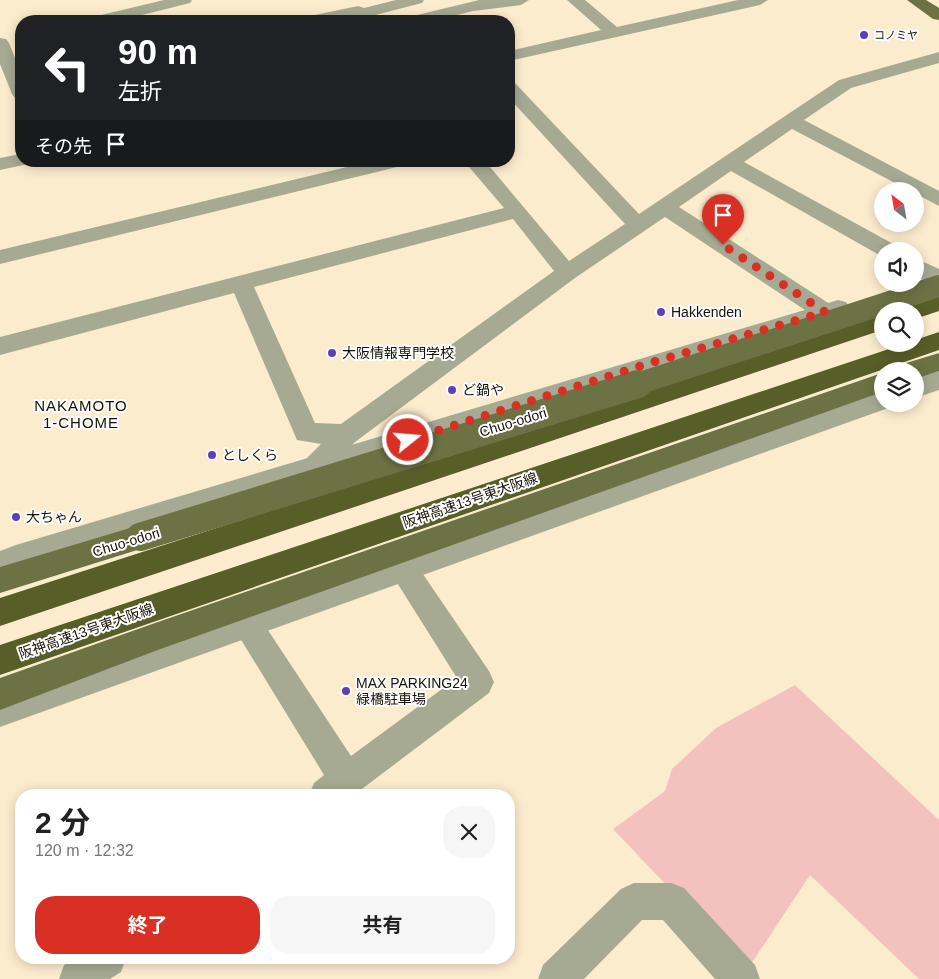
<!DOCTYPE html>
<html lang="ja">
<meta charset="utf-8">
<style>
body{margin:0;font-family:Helvetica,"Noto Sans JP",sans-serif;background:#f6f6f6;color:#222;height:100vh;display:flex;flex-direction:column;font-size:19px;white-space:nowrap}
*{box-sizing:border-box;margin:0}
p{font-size:16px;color:#767676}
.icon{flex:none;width:28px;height:28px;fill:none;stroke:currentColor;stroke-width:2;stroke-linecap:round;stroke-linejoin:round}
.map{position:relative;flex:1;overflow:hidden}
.details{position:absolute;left:15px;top:789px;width:500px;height:175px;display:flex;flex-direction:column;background:#fff;border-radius:20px;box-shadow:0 2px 12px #0003}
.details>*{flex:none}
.hud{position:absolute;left:15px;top:15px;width:500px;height:152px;border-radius:20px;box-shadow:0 2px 12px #0003;background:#202124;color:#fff;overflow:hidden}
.needle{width:32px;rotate:329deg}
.tools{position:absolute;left:874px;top:182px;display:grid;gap:10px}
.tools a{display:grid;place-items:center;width:50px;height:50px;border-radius:50%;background:#fff;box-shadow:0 2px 12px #0003;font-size:25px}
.pin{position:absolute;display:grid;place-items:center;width:42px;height:42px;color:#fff;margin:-51px -21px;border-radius:50% 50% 50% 0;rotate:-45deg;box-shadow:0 0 5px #0007}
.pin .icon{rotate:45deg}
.me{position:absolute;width:55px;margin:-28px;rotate:73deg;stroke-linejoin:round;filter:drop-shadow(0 0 4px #0008)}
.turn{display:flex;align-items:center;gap:18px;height:105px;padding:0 20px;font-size:22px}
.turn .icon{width:65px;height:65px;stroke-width:2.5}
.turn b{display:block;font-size:35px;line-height:42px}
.then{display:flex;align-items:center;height:48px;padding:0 20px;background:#0003;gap:10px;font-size:19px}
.round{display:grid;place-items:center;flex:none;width:52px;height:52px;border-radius:20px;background:#f6f6f6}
.head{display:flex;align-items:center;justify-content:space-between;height:85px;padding:0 20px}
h1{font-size:30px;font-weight:700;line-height:38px}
.button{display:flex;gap:10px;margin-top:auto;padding:10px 20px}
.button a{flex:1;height:58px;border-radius:20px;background:#d93025;color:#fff;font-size:20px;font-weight:700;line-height:58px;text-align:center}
.button a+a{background:#f6f6f6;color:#222}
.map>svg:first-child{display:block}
.green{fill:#f3c2be}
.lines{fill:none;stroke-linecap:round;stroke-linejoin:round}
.minor{fill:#a7aa92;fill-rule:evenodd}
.tertiary{fill:#a7aa92;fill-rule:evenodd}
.primary{fill:#6d7245;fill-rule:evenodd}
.motorway{fill:#585e28;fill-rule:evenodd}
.primary-bridge-far1{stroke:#6d7245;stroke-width:22}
.primary-bridge{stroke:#6d7245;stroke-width:28}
.route{stroke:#d93025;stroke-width:9;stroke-dasharray:0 16.2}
.poi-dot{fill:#623eb6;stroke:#fff;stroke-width:2}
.labels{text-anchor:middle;stroke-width:4;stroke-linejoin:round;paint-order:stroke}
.far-poi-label{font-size:11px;fill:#171207;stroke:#fff;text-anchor:start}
.poi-label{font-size:14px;fill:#171207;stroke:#fff;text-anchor:start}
.street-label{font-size:14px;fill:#171207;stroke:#fff}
.neighbourhood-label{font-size:15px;letter-spacing:1px;fill:#171207;stroke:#fff}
</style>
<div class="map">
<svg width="939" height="979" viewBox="0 0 939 979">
<rect width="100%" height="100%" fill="#fcecce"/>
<polygon class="green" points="795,685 939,820 939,979 919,979 810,875 747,970 613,829 665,791 672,769 716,728"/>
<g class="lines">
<g class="minor">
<polygon points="164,0 192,0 190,3 118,21 91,21 93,17"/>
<polygon points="396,0 424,0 422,3 360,19 354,17 333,21 302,21 304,17 310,16 358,6 364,8"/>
<polygon points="479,0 529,0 521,5 473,11 433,21 407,21 409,17"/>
<polygon points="567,0 585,0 617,27 738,0 768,0 760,5 509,61 509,51 601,30"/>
<polygon points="0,38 6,39 9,43 21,73 21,99 15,98 12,94 0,64"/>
<path d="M939 52V63L851 88 804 120 939 191V206L792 129 744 162 897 246 900 251H882L881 256 731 171 679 207 833 306 837 312 833 318 825 320 817 318 665 217 575 278 355 442 324 477 314 480 304 477 300 469 304 461 321 444 297 440 234 293 0 355V337L504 208 464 161H485L569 261 625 224 509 98V82L515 83 639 214 839 80ZM513 219 554 271 341 424 315 423 254 287Z"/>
<polygon points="21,154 21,161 30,161 28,164 0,170 0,158"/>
<polygon points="372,161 408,161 405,165 0,264 0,250"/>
<polygon points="915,258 939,269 939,284 927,282 915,276"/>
<polygon points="404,557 414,561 489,671 494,682 489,693 354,795 309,795 314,783 324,775 232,625 236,615 247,611 258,615 351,756 457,678 389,570 394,561"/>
<polygon points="634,883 671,883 684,888 755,965 760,979 715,979 663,920 642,920 584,979 538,979 543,965 621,889"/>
<polygon points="75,958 126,958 121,972 110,979 59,979 64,965"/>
</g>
<g class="tertiary">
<polygon points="838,300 846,302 850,308 846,314 0,577 0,551 16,545"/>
<polygon points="939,371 939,390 915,398 915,378"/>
<polygon points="882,390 882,404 893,404 891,407 0,727 0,695"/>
</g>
<g class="primary">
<polygon points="907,0 926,0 939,8 939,20 933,19"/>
<polygon points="939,353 939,371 915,379 915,371 900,371 903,364"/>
<polygon points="882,373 882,392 155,651 0,710 0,678 155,623"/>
<polygon points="140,525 150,528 154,537 150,546 0,593 0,567"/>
</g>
<g class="motorway">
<polygon points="939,295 939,311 915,319 915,311 901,311 905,305"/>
<polygon points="882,313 882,330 0,626 0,598"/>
<polygon points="939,332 939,350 0,675 0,645 904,344 915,344 915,340"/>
</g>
<polyline class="primary-bridge-far1" points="634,385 939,286"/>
<polyline class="primary-bridge" points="140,537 638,384"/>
</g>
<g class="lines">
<polyline class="route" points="408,440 650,363 825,312 723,245"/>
</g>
<g class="poi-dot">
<circle cx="864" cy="35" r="5"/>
<circle cx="661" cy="312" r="5"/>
<circle cx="332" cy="353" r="5"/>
<circle cx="452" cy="390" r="5"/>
<circle cx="212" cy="455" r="5"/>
<circle cx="16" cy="517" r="5"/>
<circle cx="346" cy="691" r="5"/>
</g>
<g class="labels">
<g class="far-poi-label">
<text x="874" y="39">コノミヤ</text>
</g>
<g class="poi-label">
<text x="671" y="317">Hakkenden</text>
<text x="342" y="358">大阪情報専門学校</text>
<text x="462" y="395">ど鍋や</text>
<text x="222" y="460">としくら</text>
<text x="26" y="522">大ちゃん</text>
<text x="356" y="688">MAX PARKING24<tspan x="356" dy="16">緑橋駐車場</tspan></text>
</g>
<g class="street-label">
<text transform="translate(513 422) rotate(-17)" y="5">Chuo-odori</text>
<text transform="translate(470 500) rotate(-19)" y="5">阪神高速13号東大阪線</text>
<text transform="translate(126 542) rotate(-17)" y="5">Chuo-odori</text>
<text transform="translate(86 631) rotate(-19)" y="5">阪神高速13号東大阪線</text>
</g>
<g class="neighbourhood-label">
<text x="81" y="411">NAKAMOTO<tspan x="81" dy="17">1-CHOME</tspan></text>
</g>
</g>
</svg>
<div class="tools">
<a><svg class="needle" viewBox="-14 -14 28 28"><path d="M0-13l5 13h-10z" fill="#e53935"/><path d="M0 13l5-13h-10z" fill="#767676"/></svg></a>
<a><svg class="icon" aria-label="sound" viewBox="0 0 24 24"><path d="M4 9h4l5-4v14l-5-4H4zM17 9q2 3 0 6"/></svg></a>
<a><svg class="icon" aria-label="search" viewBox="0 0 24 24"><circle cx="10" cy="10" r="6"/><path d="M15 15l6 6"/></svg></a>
<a><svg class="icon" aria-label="layers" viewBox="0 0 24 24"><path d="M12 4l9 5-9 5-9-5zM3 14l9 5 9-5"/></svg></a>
</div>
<div class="pin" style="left:723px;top:245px;background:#d93025"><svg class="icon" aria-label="arrive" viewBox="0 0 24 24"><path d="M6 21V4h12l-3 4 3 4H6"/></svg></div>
<svg class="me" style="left:408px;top:440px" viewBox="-20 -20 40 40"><circle r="17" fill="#d93025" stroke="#fff" stroke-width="3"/><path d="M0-11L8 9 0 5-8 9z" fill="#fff"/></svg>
<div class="hud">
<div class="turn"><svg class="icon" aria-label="left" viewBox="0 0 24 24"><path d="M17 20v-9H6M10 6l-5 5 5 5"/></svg><div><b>90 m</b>左折</div></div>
<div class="then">その先<svg class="icon" aria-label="arrive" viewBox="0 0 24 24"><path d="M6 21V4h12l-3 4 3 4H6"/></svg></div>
</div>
<section class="details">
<div class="head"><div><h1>2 分</h1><p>120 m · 12:32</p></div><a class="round"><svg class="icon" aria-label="close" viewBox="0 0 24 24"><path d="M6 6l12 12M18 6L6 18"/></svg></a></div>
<div class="button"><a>終了</a><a>共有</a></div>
</section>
</div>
